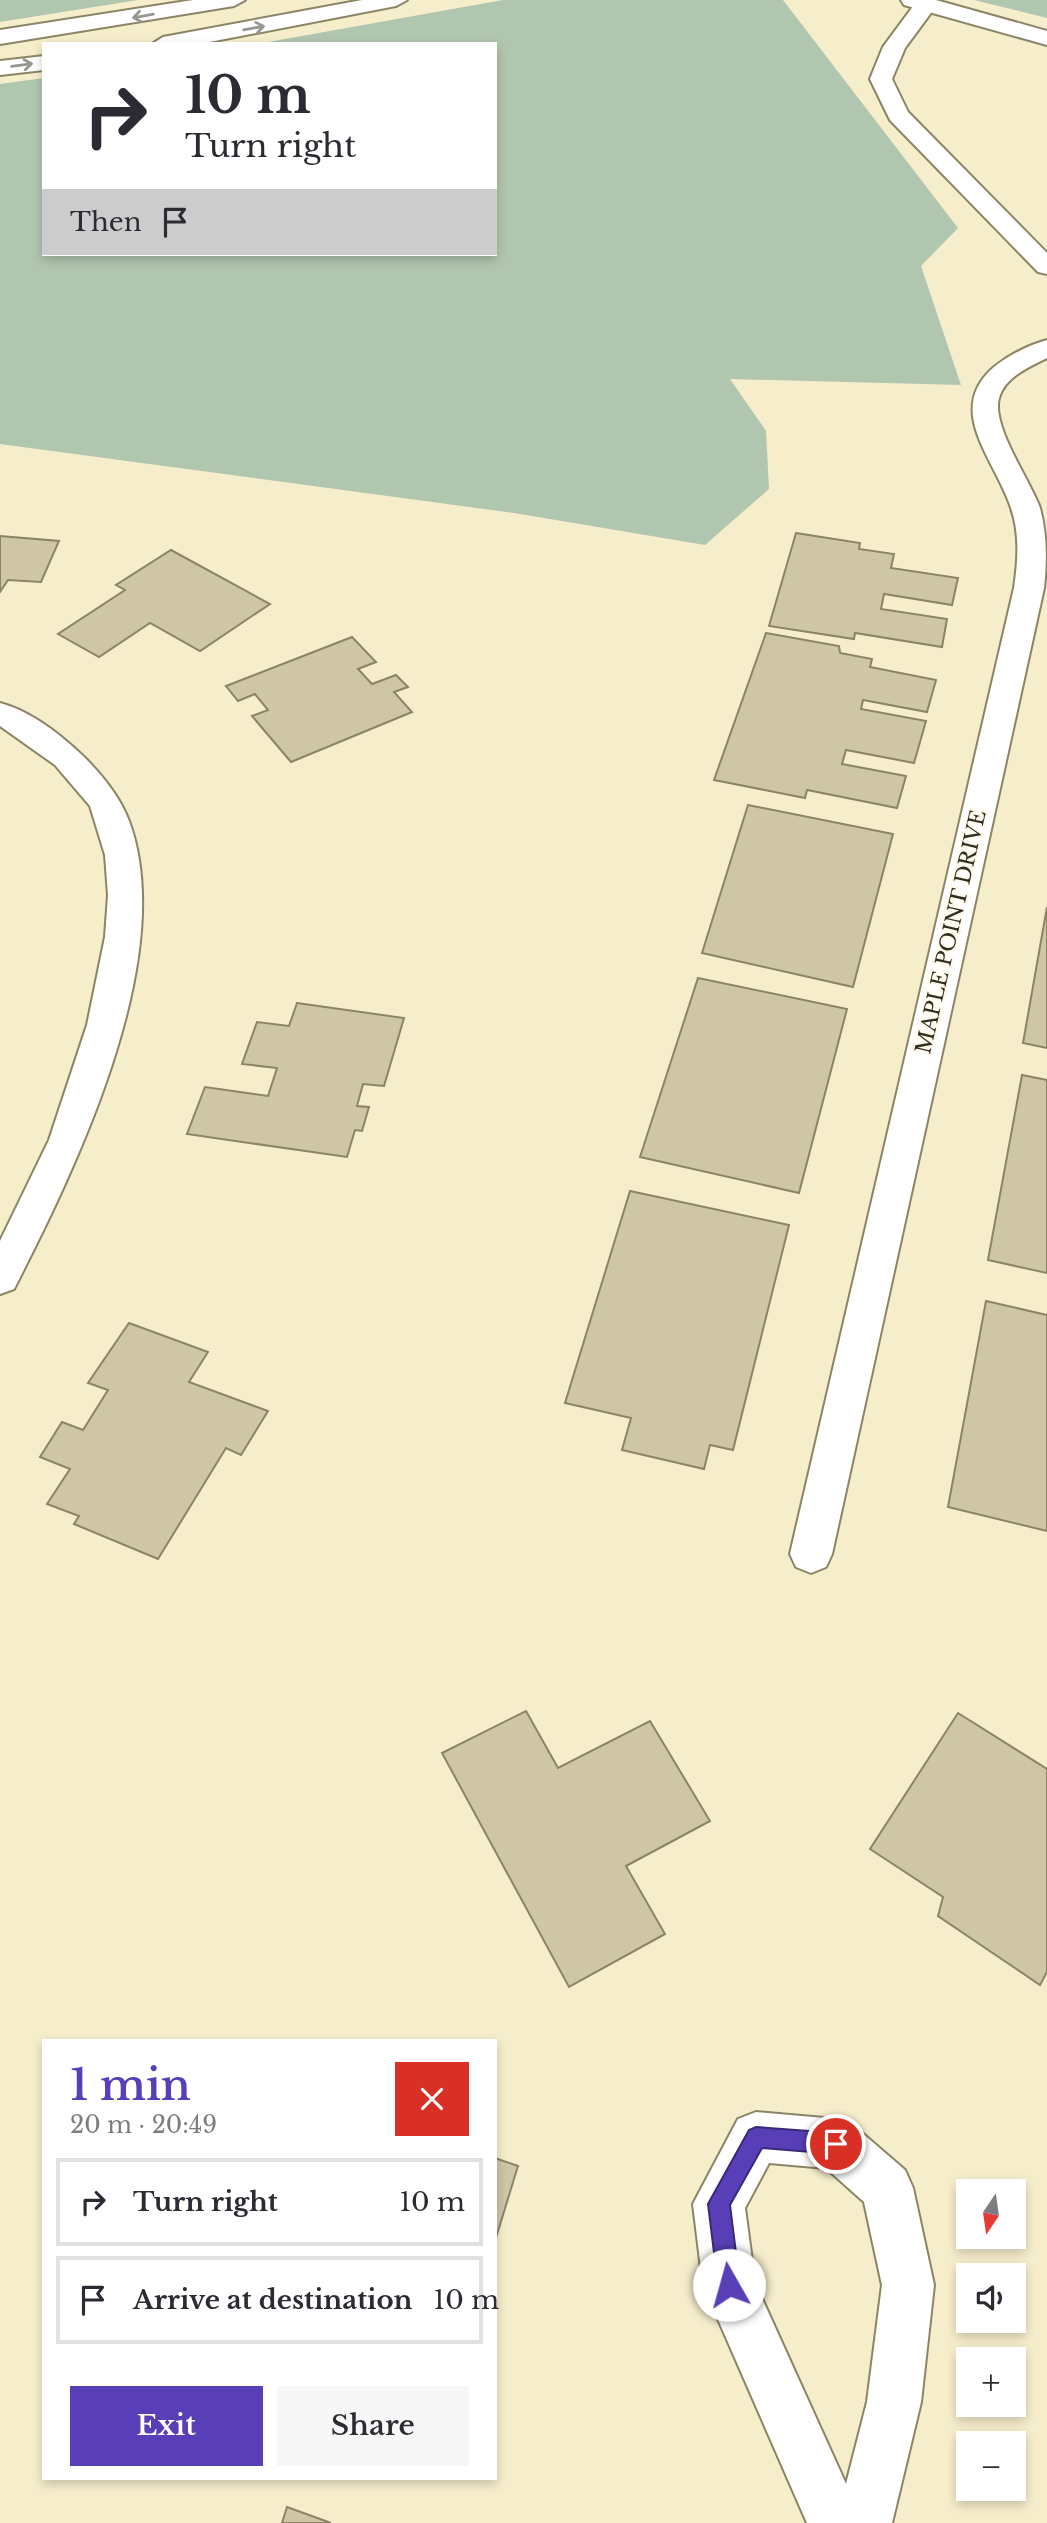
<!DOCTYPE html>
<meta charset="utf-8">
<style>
body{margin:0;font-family:"Libre Baskerville",serif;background:#f7f7f7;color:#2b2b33;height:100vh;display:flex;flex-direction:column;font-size:26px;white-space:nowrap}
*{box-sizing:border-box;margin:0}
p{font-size:23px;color:#7c7c81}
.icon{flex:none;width:38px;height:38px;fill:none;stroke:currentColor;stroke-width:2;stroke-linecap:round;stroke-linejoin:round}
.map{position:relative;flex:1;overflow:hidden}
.sheet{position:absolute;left:42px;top:2039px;width:455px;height:441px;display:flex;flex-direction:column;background:#fff;border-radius:0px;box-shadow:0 4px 10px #0003}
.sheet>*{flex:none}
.top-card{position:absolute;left:42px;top:42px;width:455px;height:214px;border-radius:0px;box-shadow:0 4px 10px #0003;background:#fff;color:#2b2b33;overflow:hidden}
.needle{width:46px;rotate:193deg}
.tools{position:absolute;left:956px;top:2179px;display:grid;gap:14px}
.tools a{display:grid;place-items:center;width:70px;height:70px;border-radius:0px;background:#fff;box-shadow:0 4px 10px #0003;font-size:35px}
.pin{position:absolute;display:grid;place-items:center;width:60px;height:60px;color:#fff;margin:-30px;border:4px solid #fff;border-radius:50%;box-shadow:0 2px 7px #0007}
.me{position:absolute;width:77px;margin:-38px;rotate:353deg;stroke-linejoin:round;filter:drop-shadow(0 0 5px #0008)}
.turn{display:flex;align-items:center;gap:24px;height:147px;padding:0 28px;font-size:32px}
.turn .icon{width:91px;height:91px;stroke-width:2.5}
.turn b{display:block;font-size:49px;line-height:60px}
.then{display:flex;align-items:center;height:66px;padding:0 28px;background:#0003;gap:14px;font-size:26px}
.round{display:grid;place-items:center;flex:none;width:74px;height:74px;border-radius:0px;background:#f7f7f7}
.head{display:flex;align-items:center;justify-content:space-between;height:119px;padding:0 28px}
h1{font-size:42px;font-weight:600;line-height:52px;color:#583fb7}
.cta{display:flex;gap:14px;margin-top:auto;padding:14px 28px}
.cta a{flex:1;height:80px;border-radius:0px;background:#583fb7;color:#fff;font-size:28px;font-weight:600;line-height:80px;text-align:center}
.cta a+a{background:#f7f7f7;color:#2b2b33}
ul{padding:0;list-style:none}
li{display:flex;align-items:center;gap:21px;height:88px;margin:0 14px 10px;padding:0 14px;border:4px solid #e1e1e2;border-radius:0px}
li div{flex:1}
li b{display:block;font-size:26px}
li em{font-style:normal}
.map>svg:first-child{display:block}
.green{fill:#b1c6af}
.building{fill:#cec6a5;stroke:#8c8465;stroke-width:2}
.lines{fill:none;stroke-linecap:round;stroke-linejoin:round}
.minor-casing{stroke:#8c8565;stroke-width:4}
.tertiary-casing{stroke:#8c8565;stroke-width:4}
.secondary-casing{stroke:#8c8565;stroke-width:4}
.minor{fill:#fff;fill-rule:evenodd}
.tertiary{fill:#fff;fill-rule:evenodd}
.secondary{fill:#fff;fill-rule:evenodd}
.oneway{stroke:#989690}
.route{fill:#583fb7;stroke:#392977;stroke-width:2}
.labels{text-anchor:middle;stroke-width:5;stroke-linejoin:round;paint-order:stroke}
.street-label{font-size:21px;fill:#312e20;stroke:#fefaed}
</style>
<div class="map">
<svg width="1047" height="2523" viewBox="0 0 1047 2523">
<rect width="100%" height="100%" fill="#f6edcb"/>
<g class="green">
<polygon points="0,0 138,0 0,22"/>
<polygon points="503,0 783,0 958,228 921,266 961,385 730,379 766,431 769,489 705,545 514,513 0,444 0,84 44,78 44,254 495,254 495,44 257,44"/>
<polygon points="975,0 1047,0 1047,18 978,1"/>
</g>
<g class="building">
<polygon points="796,533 860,543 859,549 894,554 891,568 958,578 952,605 884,594 881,609 947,619 942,647 855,633 854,639 769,626"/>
<polygon points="0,536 59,541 41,582 8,580 0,592"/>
<polygon points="171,550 270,604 200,651 150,623 99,657 58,634 125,590 116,585"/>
<polygon points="766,633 839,646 840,653 872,659 870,667 936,680 927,712 863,700 861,709 926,721 914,763 846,750 842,764 906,776 897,808 807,790 805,798 714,780"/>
<polygon points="352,637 376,662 358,669 372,684 396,675 408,687 394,692 412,712 291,762 252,716 268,710 255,694 238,701 226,686"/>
<polygon points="748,805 893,834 853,987 702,953"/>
<polygon points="1047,907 1047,1048 1023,1043"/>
<polygon points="698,978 847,1009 799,1193 640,1157"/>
<polygon points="297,1003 404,1018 384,1086 363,1084 357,1106 369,1107 362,1131 355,1130 347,1157 187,1134 205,1087 268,1096 277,1068 242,1064 257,1022 289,1026"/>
<polygon points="1022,1075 1047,1080 1047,1273 988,1260"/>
<polygon points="630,1191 789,1225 733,1450 710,1445 704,1469 622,1450 631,1418 565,1403"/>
<polygon points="986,1301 1047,1315 1047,1531 948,1507"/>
<polygon points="129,1323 208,1352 189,1382 268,1411 241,1455 226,1448 158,1559 74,1524 79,1516 47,1504 70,1469 40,1457 62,1422 83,1430 108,1390 88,1383"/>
<polygon points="526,1711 558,1768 650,1721 710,1821 626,1866 665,1934 569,1987 442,1753"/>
<polygon points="958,1713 1047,1769 1047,1972 1040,1985 938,1916 943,1897 870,1849"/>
<polygon points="495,2158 518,2166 495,2241"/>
<polygon points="287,2507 331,2523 282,2523"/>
</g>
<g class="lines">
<defs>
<g id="minor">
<polygon points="927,0 936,6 905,48 892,79 908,112 1047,253 1047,274 1038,272 890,120 870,79 883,47 917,1"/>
<path d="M1047 340V358C1029 367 1005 377 999 398 991 426 1030 480 1040 508 1047 534 1047 561 1044 588L832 1554 826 1567 811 1573 796 1567 790 1554 1014 588C1018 561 1020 534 1011 508 995 459 944 410 994 367 1009 355 1029 345 1047 340Z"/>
<path d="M0 703C31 711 61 735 84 757 102 775 120 797 129 821 179 956 75 1170 14 1289L0 1294V1241L49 1140 87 1025 105 937 108 895 105 855 90 806 55 765 0 726Z"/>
<path d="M756 2112 836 2119 854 2126 905 2170 913 2188 934 2285 921 2402 892 2523H807L703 2285 693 2204 738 2119ZM769 2163 826 2168 864 2202 882 2285 867 2402 846 2484 755 2283 745 2208Z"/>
</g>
<polygon id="tertiary" points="901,0 936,0 1047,31 1047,45 904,5"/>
<g id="secondary">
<polygon points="193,0 245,0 234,6 0,44 0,30"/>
<polygon points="362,0 407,0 396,6 199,44 152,44 163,37"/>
<polygon points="44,56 44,70 0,75 0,61"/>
</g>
</defs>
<use href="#minor" class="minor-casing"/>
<use href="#tertiary" class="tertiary-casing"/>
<use href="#secondary" class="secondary-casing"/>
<use href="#minor" class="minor"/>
<use href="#tertiary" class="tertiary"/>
<use href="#secondary" class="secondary"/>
</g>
<defs><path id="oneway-shaft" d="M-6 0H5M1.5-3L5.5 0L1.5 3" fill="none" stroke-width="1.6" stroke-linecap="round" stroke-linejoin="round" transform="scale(1.75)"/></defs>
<g class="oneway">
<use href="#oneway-shaft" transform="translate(143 16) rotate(170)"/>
<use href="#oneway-shaft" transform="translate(254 28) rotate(-10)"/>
<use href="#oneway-shaft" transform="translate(22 65) rotate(-8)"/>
</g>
<polygon class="route" points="756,2127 836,2133 843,2136 846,2144 843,2151 836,2154 762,2148 730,2205 740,2285 737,2293 729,2296 721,2293 718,2285 708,2204 749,2130"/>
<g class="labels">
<g class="street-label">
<text transform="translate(951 932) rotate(-77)" y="7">MAPLE POINT DRIVE</text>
</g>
</g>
</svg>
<div class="tools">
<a><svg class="needle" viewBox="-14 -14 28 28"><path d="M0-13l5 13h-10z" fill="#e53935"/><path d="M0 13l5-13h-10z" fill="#7c7c81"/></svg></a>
<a><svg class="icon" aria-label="sound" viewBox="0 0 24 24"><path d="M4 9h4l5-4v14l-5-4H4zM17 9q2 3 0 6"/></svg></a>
<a>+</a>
<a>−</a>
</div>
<div class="pin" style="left:836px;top:2144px;background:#d93025"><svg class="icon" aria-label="arrive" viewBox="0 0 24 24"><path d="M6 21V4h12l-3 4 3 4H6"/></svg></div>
<svg class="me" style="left:729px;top:2285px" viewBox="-20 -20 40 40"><circle r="19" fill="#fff"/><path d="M0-13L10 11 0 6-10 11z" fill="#583fb7"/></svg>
<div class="top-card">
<div class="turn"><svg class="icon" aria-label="right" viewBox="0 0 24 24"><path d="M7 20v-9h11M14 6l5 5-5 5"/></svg><div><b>10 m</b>Turn right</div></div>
<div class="then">Then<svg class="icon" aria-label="arrive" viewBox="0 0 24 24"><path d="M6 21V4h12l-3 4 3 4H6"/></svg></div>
</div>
<section class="sheet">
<div class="head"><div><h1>1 min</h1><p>20 m · 20:49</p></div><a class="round" style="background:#d93025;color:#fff"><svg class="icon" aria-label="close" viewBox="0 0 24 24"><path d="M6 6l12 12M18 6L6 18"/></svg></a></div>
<ul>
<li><svg class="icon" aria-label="right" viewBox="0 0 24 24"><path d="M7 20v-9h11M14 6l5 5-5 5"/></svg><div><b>Turn right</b></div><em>10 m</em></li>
<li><svg class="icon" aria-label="arrive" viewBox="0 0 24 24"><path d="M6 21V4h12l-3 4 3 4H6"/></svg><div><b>Arrive at destination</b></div><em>10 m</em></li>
</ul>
<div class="cta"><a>Exit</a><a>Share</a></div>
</section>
</div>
